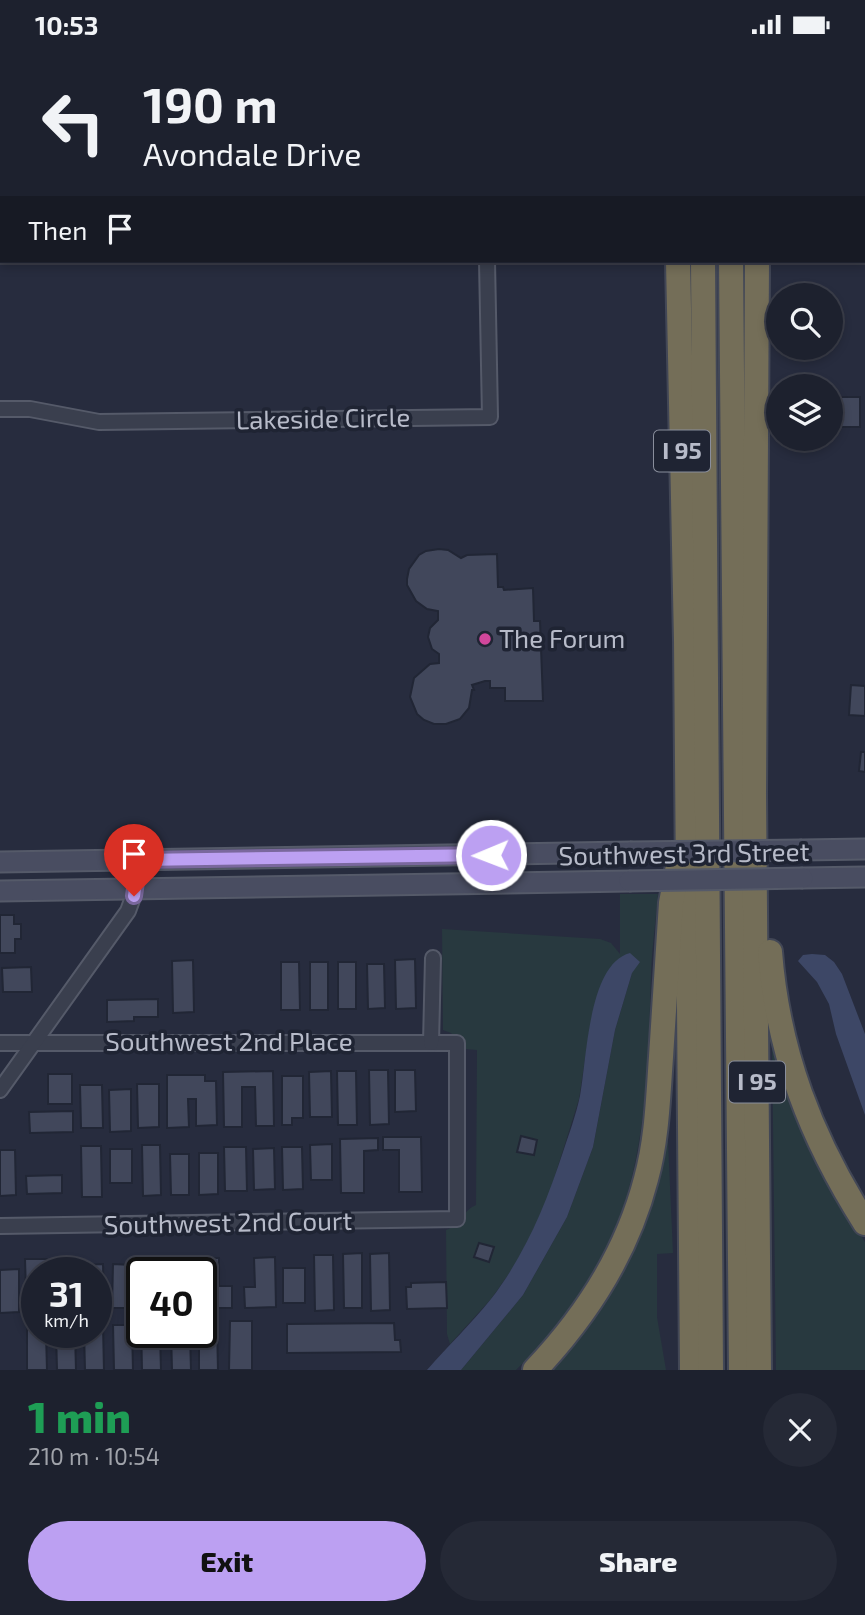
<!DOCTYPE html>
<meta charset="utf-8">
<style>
body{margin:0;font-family:"Exo 2",sans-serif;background:#252936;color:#f1f3f6;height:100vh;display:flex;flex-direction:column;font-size:26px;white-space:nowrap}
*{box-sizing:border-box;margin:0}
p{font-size:23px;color:#a0a3aa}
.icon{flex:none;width:38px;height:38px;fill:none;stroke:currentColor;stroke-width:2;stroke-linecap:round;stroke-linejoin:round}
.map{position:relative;height:1321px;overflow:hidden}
.details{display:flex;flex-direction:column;background:#1d212e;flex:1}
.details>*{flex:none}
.hud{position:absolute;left:0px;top:0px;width:866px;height:214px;box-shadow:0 4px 10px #0003,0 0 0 2px #3b3e4a;background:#1d212e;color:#f1f3f6;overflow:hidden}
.controls{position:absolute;left:766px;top:234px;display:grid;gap:14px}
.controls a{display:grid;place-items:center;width:77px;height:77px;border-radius:50%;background:#1d212e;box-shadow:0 4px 10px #0003,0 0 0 2px #3b3e4a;font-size:35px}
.speed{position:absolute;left:21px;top:1208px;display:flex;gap:14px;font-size:35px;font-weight:700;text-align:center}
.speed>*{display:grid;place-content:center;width:91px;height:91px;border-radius:50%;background:#1d212e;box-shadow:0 4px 10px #0003,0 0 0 2px #3b3e4a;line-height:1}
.speed small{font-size:18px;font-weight:400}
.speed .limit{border:4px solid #111;border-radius:10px;background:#fff;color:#111}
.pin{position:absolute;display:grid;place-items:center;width:60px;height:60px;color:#fff;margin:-72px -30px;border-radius:50% 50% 50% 0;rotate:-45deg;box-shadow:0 0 7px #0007}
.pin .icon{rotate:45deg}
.me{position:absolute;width:77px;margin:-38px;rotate:269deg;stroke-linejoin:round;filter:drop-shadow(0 0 5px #0008)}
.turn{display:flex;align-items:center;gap:24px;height:147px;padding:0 28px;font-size:32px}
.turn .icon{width:91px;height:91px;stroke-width:2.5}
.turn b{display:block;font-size:49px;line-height:60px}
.then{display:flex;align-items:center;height:66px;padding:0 28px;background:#0003;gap:14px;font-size:26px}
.round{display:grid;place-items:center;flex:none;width:74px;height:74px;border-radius:37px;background:#252936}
.overview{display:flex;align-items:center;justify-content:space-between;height:119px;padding:0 28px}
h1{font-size:42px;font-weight:800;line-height:52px;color:#1e9e55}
.action{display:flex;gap:14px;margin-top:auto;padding:14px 28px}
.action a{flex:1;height:80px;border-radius:42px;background:#bca0f2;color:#111;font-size:28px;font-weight:800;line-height:80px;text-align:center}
.action a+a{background:#252936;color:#f1f3f6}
.status{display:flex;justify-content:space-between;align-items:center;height:49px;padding:0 35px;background:#1d212e;direction:ltr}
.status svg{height:19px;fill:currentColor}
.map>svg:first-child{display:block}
.green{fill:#28393f}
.water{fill:#3d4766}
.building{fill:#41475b;stroke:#212635;stroke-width:2}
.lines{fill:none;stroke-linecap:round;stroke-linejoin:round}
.street-casing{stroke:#555a69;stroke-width:18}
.secondary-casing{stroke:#555a69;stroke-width:23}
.highway-casing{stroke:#424756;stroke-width:28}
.street{stroke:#3a3f4e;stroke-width:14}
.secondary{stroke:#494d61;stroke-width:19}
.highway{stroke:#746e58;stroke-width:24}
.secondary-bridge-casing{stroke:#555a69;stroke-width:23;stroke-linecap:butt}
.secondary-bridge{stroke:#494d61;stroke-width:19}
.route-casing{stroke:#7a689d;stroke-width:18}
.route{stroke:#bca0f2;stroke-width:12}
.hotel-dot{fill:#d1479c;stroke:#1f2433;stroke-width:2.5}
.labels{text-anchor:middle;stroke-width:7;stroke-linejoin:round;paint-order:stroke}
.shield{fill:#1f2433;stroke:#898e9c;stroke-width:2}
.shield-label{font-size:24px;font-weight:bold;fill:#b7bbc9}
.street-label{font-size:26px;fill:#b7bbc9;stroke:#1f2433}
.poi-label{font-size:26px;fill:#b7bbc9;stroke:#1f2433;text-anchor:start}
</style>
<div class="status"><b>10:53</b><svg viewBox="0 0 49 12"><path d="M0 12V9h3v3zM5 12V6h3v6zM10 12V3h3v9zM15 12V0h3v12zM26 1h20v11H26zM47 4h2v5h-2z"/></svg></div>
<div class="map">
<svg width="865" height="1321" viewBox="0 0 865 1321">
<rect width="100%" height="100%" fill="#272c3e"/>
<g class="green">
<path d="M620 845H658C656 871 652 898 651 925 648 1025 647 1125 599 1217 578 1256 547 1290 516 1321H461L523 1246 567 1168 593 1098 615 981 632 924 590 977 579 1050 548 1149 531 1186 513 1219 491 1250 450 1295 447 1285 446 1181C461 1176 462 1162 476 1156L477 1001 466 1000 451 984 443 981 442 880 600 890 611 894 620 905Z"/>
<polygon points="772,992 831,1139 865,1193 865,1321 776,1321"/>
<polygon points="665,1092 668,1092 673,1204 657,1205 657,1268 666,1321 548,1321"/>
</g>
<g class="water">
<path d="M630 904 640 913 632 924 615 981 593 1098 567 1168 523 1246 461 1321H427C448 1297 471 1275 491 1250 525 1206 546 1155 563 1103 569 1085 576 1066 580 1047 587 1010 588 915 630 904Z"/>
<polygon points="812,905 825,906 834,913 842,925 865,985 865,1066 836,985 829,955 817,933 798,912 803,906"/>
</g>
<g class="building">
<polygon points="832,0 865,0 865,110 864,2"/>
<rect x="831" y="348" width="29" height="30"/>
<polygon points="439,500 448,501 461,509 467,506 497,505 498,538 503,538 504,541 533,539 534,572 540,572 543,652 505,652 505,639 490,639 490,632 485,632 472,636 474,641 472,641 469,659 460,670 446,675 434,675 424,671 417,665 410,648 414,629 430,615 439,614 439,605 432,600 428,588 430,579 438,571 438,562 427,560 416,552 407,536 407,530 409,520 419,506 426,502"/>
<polygon points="851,636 865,637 865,667 849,666"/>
<polygon points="861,703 865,703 865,723 859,722"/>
<polygon points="0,866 14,866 14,875 21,875 21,890 15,890 15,904 0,904"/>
<polygon points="415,910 416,959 396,960 395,911"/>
<polygon points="193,911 194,963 173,964 172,912"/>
<polygon points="281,913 299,913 300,961 281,961"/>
<rect x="310" y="913" width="18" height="48"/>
<rect x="338" y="913" width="18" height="47"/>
<polygon points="367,915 384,915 385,959 368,960"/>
<polygon points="31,918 32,943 3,943 2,919"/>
<polygon points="158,950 158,968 134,968 134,972 107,973 107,951"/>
<polygon points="369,1021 388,1021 389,1075 370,1076"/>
<polygon points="395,1021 415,1021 416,1062 395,1063"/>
<polygon points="273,1022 274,1077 256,1077 255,1038 242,1038 242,1078 224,1078 223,1023"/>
<polygon points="331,1022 332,1068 310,1068 309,1023"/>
<polygon points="337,1022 356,1022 357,1076 338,1076"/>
<rect x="48" y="1025" width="24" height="30"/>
<polygon points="167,1026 205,1026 205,1032 216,1032 217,1076 196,1077 196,1050 188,1050 189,1078 167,1079"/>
<polygon points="282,1027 303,1027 303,1069 292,1069 292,1076 282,1076"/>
<polygon points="137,1035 159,1035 159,1078 138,1079"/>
<polygon points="80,1036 102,1036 103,1079 81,1079"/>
<polygon points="131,1040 131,1082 110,1083 109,1041"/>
<polygon points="73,1062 73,1083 30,1084 29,1063"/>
<polygon points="521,1087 537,1091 534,1106 517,1103"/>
<polygon points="383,1088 421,1088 422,1143 399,1143 399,1101 383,1101"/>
<polygon points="378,1089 378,1101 364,1102 364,1144 341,1144 340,1090"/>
<polygon points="332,1095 332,1131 311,1131 310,1096"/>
<polygon points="142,1096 160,1096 161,1146 143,1147"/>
<polygon points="81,1097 101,1097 102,1148 82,1148"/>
<polygon points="224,1098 246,1098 247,1142 225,1142"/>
<polygon points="282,1098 302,1098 303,1140 283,1141"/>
<polygon points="274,1099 275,1140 254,1141 253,1100"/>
<rect x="110" y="1100" width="22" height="34"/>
<polygon points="0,1101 15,1101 16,1146 0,1147"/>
<polygon points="199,1104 218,1104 218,1145 199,1146"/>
<polygon points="170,1105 189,1105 189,1146 171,1146"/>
<polygon points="62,1126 62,1144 27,1145 26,1127"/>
<polygon points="479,1194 494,1198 489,1213 474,1208"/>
<polygon points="362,1204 362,1259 344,1259 343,1205"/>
<polygon points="389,1204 390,1261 371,1262 370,1205"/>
<polygon points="314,1206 333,1206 334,1261 315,1262"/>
<polygon points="275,1208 276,1258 245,1259 244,1238 255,1238 254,1209"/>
<polygon points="198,1209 219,1209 219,1237 232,1237 232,1259 201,1259 201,1223 198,1223"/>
<polygon points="25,1210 47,1210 47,1223 37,1223 37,1243 26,1243"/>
<polygon points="103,1215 104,1259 96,1259 96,1223 82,1223 82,1216"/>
<polygon points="113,1215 132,1216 131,1259 112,1259"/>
<polygon points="140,1215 161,1215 161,1223 142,1223 142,1258 139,1258"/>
<rect x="55" y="1216" width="21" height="7"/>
<polygon points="169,1217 188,1217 189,1223 169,1223"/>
<rect x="283" y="1219" width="22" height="35"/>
<polygon points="19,1220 19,1263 0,1264 0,1221"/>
<polygon points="446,1233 447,1259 407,1260 406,1238 411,1238 411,1234"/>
<polygon points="230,1272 252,1272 252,1321 229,1321"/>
<polygon points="141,1274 142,1283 160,1283 161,1321 142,1321"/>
<polygon points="394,1274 395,1291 400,1291 401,1303 287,1304 287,1275"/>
<polygon points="217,1275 218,1321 199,1321 199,1283 201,1283 201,1276"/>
<polygon points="103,1276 104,1321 85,1321 84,1283 96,1283 96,1277"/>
<polygon points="113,1276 132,1276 133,1321 114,1321"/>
<polygon points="27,1278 37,1278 37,1283 46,1283 47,1321 27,1321"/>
<polygon points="56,1283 75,1283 76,1321 57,1321"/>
<polygon points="171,1283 190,1283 191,1321 172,1321"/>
</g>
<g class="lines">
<defs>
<g id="street">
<polyline points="476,0 476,2"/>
<polyline points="490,2 490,0"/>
<polyline points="0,65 2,66"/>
<polyline points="0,360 30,360 99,373 490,368 487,212"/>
<polyline points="0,994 457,994 457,1170 0,1177"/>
<polyline points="431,994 433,909"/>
<polyline points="0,1041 128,862 136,840 139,811"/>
</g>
<g id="secondary">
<polyline points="802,801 865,800"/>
<polyline points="0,813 630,803"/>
<polyline points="803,829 865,828"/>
<polyline points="0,842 629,832"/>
</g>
<g id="highway">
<polyline points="675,0 675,2"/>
<polyline points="701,0 701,2"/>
<polyline points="729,0 729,2"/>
<polyline points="756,0 756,2"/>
<polyline points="678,212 686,591 692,1321"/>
<polyline points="703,212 711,1321"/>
<polyline points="731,212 741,1321"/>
<polyline points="757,212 754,745 759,1321"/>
<path d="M770 903C778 1004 811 1089 865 1174"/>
<path d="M535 1321C587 1266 627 1204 646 1130 657 1090 658 1049 661 1008 664 957 668 906 671 854L677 822"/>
</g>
</defs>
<use href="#street" class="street-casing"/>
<use href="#secondary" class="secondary-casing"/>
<use href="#highway" class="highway-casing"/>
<use href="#street" class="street"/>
<use href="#secondary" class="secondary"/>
<use href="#highway" class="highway"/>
<defs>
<g id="secondary-bridge">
<polyline points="630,803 802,801"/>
<polyline points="629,832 803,829"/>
</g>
</defs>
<use href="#secondary-bridge" class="secondary-bridge-casing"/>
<use href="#secondary-bridge" class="secondary-bridge"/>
</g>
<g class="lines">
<defs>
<polyline id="route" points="134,847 139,811 491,806"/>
</defs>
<use href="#route" class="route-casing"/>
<use href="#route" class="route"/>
</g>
<circle class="hotel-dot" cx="485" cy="590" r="7"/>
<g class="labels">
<g class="shield">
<rect x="654" y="381.5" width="56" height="41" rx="5"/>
<rect x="729" y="1012.5" width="56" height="41" rx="5"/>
</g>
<g class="shield-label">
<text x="682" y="410">I 95</text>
<text x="757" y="1041">I 95</text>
</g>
<g class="street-label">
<text transform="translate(323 370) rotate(-1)" y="9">Lakeside Circle</text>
<text transform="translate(684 805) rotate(-1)" y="9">Southwest 3rd Street</text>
<text x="229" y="1002">Southwest 2nd Place</text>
<text transform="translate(228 1174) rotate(-1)" y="9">Southwest 2nd Court</text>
</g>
<g class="poi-label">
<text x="499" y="599">The Forum</text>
</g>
</g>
</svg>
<div class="controls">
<a><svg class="icon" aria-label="search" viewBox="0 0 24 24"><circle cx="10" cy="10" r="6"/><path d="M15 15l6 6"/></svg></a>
<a><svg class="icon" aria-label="layers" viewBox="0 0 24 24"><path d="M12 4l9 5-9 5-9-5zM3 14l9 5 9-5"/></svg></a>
</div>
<div class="speed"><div>31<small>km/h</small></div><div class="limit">40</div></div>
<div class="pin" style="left:134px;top:847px;background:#d93025"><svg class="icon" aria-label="arrive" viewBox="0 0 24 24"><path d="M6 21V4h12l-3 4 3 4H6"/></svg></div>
<svg class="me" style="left:491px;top:806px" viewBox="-20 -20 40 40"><circle r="17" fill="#bca0f2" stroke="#fff" stroke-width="3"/><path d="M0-11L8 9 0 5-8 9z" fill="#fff"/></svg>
<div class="hud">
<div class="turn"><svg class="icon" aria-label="left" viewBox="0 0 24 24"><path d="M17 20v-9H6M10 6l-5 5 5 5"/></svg><div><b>190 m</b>Avondale Drive</div></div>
<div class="then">Then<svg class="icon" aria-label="arrive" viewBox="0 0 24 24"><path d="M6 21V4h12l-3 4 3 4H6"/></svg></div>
</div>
</div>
<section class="details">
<div class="overview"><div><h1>1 min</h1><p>210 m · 10:54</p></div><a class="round"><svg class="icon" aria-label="close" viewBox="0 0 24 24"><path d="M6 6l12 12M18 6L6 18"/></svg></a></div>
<div class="action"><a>Exit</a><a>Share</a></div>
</section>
